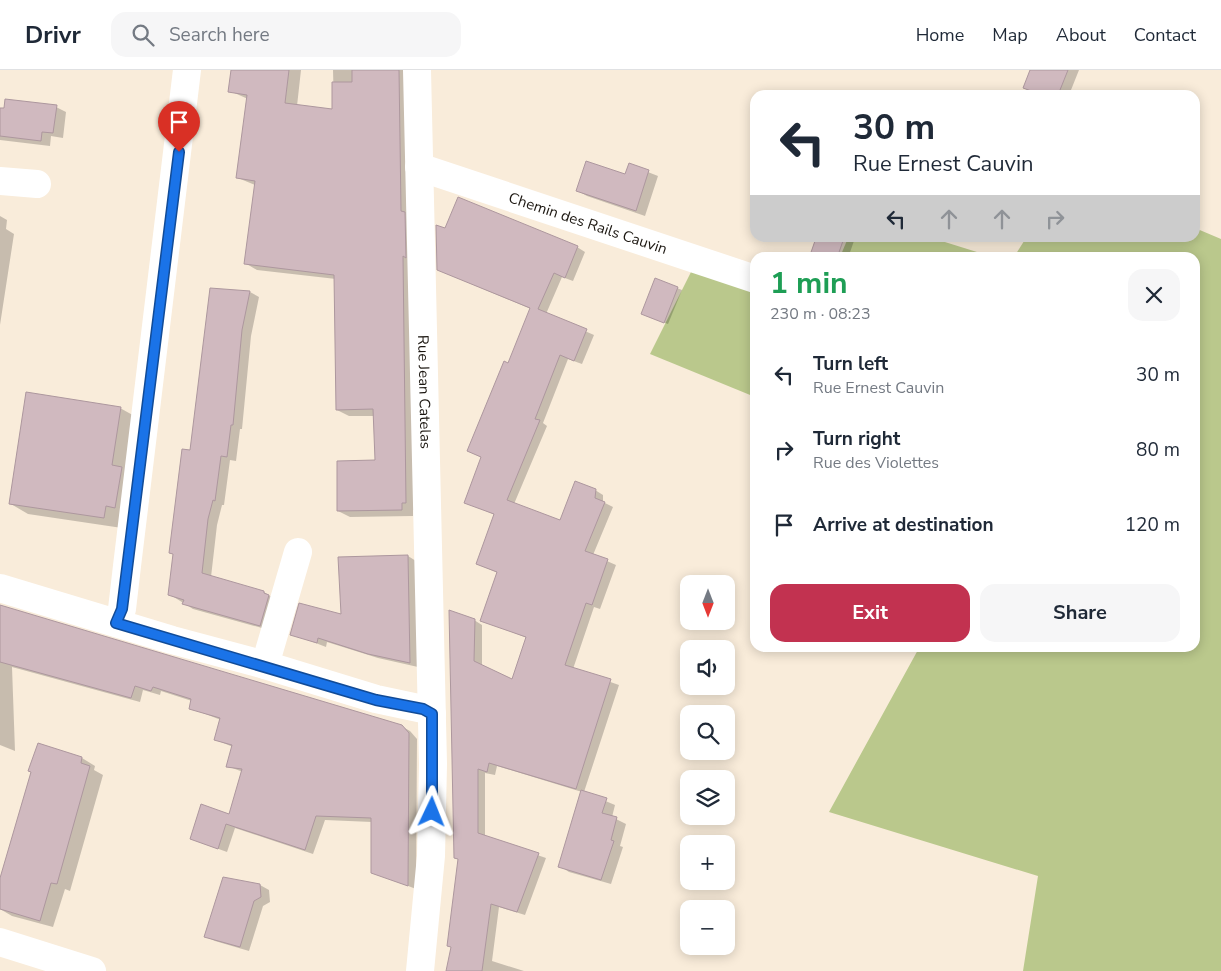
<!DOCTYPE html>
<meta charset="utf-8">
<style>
body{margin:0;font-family:"Nunito Sans",sans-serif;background:#f6f6f7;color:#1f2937;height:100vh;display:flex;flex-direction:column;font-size:19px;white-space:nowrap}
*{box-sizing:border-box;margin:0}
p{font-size:16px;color:#747a83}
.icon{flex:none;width:28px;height:28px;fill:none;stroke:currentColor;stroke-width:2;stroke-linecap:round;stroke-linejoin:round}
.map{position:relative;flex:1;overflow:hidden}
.sheet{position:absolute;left:750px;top:182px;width:450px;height:400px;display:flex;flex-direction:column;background:#fff;border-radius:15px;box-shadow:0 2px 12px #0003}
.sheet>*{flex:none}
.banner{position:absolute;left:750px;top:20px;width:450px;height:152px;border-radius:15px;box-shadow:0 2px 12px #0003;background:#fff;color:#1f2937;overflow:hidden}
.needle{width:32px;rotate:180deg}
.controls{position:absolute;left:680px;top:505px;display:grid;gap:10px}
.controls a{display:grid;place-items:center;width:55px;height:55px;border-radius:10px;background:#fff;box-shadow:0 2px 12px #0003;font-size:25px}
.pin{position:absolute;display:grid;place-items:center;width:42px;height:42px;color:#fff;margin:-51px -21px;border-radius:50% 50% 50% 0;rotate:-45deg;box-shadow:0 0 5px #0007}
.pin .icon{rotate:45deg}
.me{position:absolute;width:55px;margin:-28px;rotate:2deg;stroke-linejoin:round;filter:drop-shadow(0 0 4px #0008)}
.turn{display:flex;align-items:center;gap:18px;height:105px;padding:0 20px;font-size:22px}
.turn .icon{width:65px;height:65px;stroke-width:2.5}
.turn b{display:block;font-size:35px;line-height:42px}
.lanes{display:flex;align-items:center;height:48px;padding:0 20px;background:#0003;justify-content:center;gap:25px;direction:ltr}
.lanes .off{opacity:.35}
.round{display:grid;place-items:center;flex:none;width:52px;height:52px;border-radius:15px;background:#f6f6f7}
.summary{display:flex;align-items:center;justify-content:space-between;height:85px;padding:0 20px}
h1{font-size:30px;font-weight:700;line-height:38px;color:#1e9e55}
.cta{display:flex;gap:10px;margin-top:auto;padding:10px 20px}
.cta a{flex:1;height:58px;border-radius:15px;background:#c23250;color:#fff;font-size:20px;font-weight:700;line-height:58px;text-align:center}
.cta a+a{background:#f6f6f7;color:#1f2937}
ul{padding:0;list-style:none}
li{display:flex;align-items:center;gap:15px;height:75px;padding:0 20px}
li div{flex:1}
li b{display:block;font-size:19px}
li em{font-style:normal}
header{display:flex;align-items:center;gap:30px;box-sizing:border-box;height:70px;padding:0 25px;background:#fff;border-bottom:1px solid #e0e1e3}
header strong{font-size:24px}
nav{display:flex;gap:28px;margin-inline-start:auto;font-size:18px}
.search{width:350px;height:45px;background:#f6f6f7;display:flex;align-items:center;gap:12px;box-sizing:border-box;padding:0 18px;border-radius:15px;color:#747a83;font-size:19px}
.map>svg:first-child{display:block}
.green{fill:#bac88c}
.shadow{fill:#0003}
.building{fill:#d0b9bf;stroke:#ad979e}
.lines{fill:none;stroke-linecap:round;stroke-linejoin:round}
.minor{stroke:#fff;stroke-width:28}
.route-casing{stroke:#114b97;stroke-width:12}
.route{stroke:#1a73e8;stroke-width:9}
.labels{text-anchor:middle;stroke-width:5;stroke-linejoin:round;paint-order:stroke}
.street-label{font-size:15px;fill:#1b1610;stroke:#fff}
</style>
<header>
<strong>Drivr</strong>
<div class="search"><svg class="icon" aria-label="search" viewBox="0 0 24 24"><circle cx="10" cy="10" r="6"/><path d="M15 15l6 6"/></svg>Search here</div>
<nav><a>Home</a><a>Map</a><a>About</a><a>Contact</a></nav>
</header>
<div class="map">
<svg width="1221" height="901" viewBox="0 0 1221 901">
<rect width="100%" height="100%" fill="#f9ecda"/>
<g class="green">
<polygon points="1195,158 1221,169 1221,901 1023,901 1038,806 829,742 919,578 1195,578 1195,188 1014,187 1026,168 1195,168"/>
<polygon points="848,168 932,168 993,187 840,187"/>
<polygon points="691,202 755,219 755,327 650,284"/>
</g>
<g class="shadow">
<polygon points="232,0 301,0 297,36 334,41 333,0 410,0 418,440 413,440 413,446 350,447 338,441 376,391 375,346 349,346 337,340 336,209 257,200 245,193 255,115 238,108 248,29 230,21"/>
<polygon points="1031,0 1079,0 1069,25 1040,25 1024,17"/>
<polygon points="56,37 66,42 63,68 51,66 50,76 0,70 0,39"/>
<polygon points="630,95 658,106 645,146 587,126 578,121 626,106"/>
<polygon points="0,146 7,150 6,159 14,164 0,255"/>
<polygon points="446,160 577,177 585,182 573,211 562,207 546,244 594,265 582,294 568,289 543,353 547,356 514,434 561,451 595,420 603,425 603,432 613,437 593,485 616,495 600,539 594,537 573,599 619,615 584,722 615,735 612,747 626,754 620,776 623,777 611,814 569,802 560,796 582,722 497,696 495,705 485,703 485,767 546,788 525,845 499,837 492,891 524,901 447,901 452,877 459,789 474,550 482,555 482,596 513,611 527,568 481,550 498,503 477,494 495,445 465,432 482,388 469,381 509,294 531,239 438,200"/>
<polygon points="817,168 855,168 848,188 810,188"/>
<polygon points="677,218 682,220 668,254 646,246"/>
<polygon points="250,222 259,227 251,266 242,359 240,359 236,391 230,390 224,435 222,435 217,455 211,507 264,522 273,528 269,560 193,539 169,524 191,382"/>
<polygon points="120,338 138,348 122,458 28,444 11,434"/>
<polygon points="408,486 416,491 418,597 378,588 327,572 326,577 292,564 342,546"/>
<polygon points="0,536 401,656 410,661 417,669 416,819 372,802 372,752 325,750 313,784 235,758 227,782 191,769 230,746 243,702 227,696 233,677 216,670 221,650 190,638 192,631 161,621 160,625 143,620 140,632 12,597 15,681 0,675"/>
<polygon points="39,675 82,688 95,696 94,700 103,705 70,821 65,819 53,857 12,846 0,839 0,812"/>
<polygon points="260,815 269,820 270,832 263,836 249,881 215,871 205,866"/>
</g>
<g class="building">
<polygon points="231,0 289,0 285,33 332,39 332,12 352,12 352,0 399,0 401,141 405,142 406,188 403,186 406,433 402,433 402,440 337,441 337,391 375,390 373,339 336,340 334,205 244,194 255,111 236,108 247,25 228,22"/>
<polygon points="1030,0 1068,0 1058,25 1042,25 1023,18"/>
<polygon points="5,29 57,35 53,63 42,62 41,71 0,66 0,38 4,38"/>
<polygon points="586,91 625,104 629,93 649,100 636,141 576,121"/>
<polygon points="458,127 578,176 565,208 554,203 538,239 587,259 574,291 560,285 535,349 540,350 507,430 560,450 575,411 596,419 595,428 605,432 585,481 608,489 592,535 586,533 565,595 611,609 576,719 489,693 487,702 478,699 478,763 539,783 517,842 491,834 482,901 446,901 451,877 447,876 458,789 454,788 449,540 475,549 474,591 512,609 526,567 480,551 497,502 476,494 494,444 464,433 481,387 467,381 504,291 508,293 530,238 437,200 436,155 445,158"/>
<polygon points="816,168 844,168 837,188 809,188"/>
<polygon points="655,208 678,217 664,253 641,244"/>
<polygon points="210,218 250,221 242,260 233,355 231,355 227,387 221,386 215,431 213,430 208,449 202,503 264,521 264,523 269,525 260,556 182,534 184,530 168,525 173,484 169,483 182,379 190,380"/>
<polygon points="26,322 121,337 112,395 122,397 115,438 106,436 104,448 9,434"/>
<polygon points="408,485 410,593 368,584 318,568 317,573 290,565 299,533 341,544 338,487"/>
<polygon points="0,535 402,655 409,663 408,816 371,803 371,748 316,746 305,780 226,754 218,779 190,769 201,734 229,744 242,699 226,697 232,675 214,670 220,648 189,639 191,629 153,617 151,621 135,616 131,628 0,592"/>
<polygon points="38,673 82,687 81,693 90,696 57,814 51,813 40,851 0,839 0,808 31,702 28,701"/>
<polygon points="581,720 607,728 602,743 617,747 611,770 614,771 601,810 558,797"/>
<polygon points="223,807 260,814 261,827 254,831 240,877 204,867"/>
</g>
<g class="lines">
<g class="minor">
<path id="s1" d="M417 0 433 694 431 786 420 901"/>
<path id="s2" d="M419 97 755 209"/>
<polyline points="0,111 37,114"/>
<polyline points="0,518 172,570 265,595 376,629 423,639 432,644"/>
<polyline points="116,553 122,539 127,496 187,0"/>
<polyline points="265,595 298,482"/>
<polyline points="0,872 92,901"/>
</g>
</g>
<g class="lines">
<defs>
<polyline id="route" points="179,82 122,539 116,553 376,630 423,639 432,644 432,742"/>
</defs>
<use href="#route" class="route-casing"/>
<use href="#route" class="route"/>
</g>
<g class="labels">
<g class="street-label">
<text dy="5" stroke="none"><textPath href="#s2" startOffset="178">Chemin des Rails Cauvin</textPath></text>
<text dy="5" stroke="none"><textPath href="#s1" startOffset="322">Rue Jean Catelas</textPath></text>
</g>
</g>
</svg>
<div class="controls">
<a><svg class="needle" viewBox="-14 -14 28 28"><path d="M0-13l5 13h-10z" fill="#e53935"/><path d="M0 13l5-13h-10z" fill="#747a83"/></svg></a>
<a><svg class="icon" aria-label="sound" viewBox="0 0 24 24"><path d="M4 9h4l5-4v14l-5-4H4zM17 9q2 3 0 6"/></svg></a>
<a><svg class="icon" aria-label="search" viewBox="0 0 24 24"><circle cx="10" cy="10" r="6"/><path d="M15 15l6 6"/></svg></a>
<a><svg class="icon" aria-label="layers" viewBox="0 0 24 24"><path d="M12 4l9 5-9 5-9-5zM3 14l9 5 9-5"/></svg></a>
<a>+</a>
<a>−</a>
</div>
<div class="pin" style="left:179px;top:82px;background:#d93025"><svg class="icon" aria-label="arrive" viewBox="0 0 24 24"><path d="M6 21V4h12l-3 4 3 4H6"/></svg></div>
<svg class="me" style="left:432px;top:742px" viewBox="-20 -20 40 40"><path d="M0-17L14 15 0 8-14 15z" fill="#1a73e8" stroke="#fff" stroke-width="4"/></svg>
<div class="banner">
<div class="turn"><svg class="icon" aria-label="left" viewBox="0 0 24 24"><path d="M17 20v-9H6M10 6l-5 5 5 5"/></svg><div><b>30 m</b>Rue Ernest Cauvin</div></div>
<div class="lanes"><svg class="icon" aria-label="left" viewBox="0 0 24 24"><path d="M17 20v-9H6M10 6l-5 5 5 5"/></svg><svg class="icon off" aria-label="ahead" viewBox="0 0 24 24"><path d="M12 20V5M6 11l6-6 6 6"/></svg><svg class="icon off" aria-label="ahead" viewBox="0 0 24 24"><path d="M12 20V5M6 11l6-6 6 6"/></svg><svg class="icon off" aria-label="right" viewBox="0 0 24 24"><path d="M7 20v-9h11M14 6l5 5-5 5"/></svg></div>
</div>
<section class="sheet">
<div class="summary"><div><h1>1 min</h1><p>230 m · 08:23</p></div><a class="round"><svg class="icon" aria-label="close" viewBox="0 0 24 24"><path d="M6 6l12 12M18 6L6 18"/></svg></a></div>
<ul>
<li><svg class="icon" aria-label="left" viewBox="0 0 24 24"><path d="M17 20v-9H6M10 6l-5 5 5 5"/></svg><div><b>Turn left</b><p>Rue Ernest Cauvin</p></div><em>30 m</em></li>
<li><svg class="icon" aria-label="right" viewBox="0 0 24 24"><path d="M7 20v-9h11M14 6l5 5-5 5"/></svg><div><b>Turn right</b><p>Rue des Violettes</p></div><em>80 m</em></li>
<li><svg class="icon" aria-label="arrive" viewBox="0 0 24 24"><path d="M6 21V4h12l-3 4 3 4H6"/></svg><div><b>Arrive at destination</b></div><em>120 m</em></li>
</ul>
<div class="cta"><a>Exit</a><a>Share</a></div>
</section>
</div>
